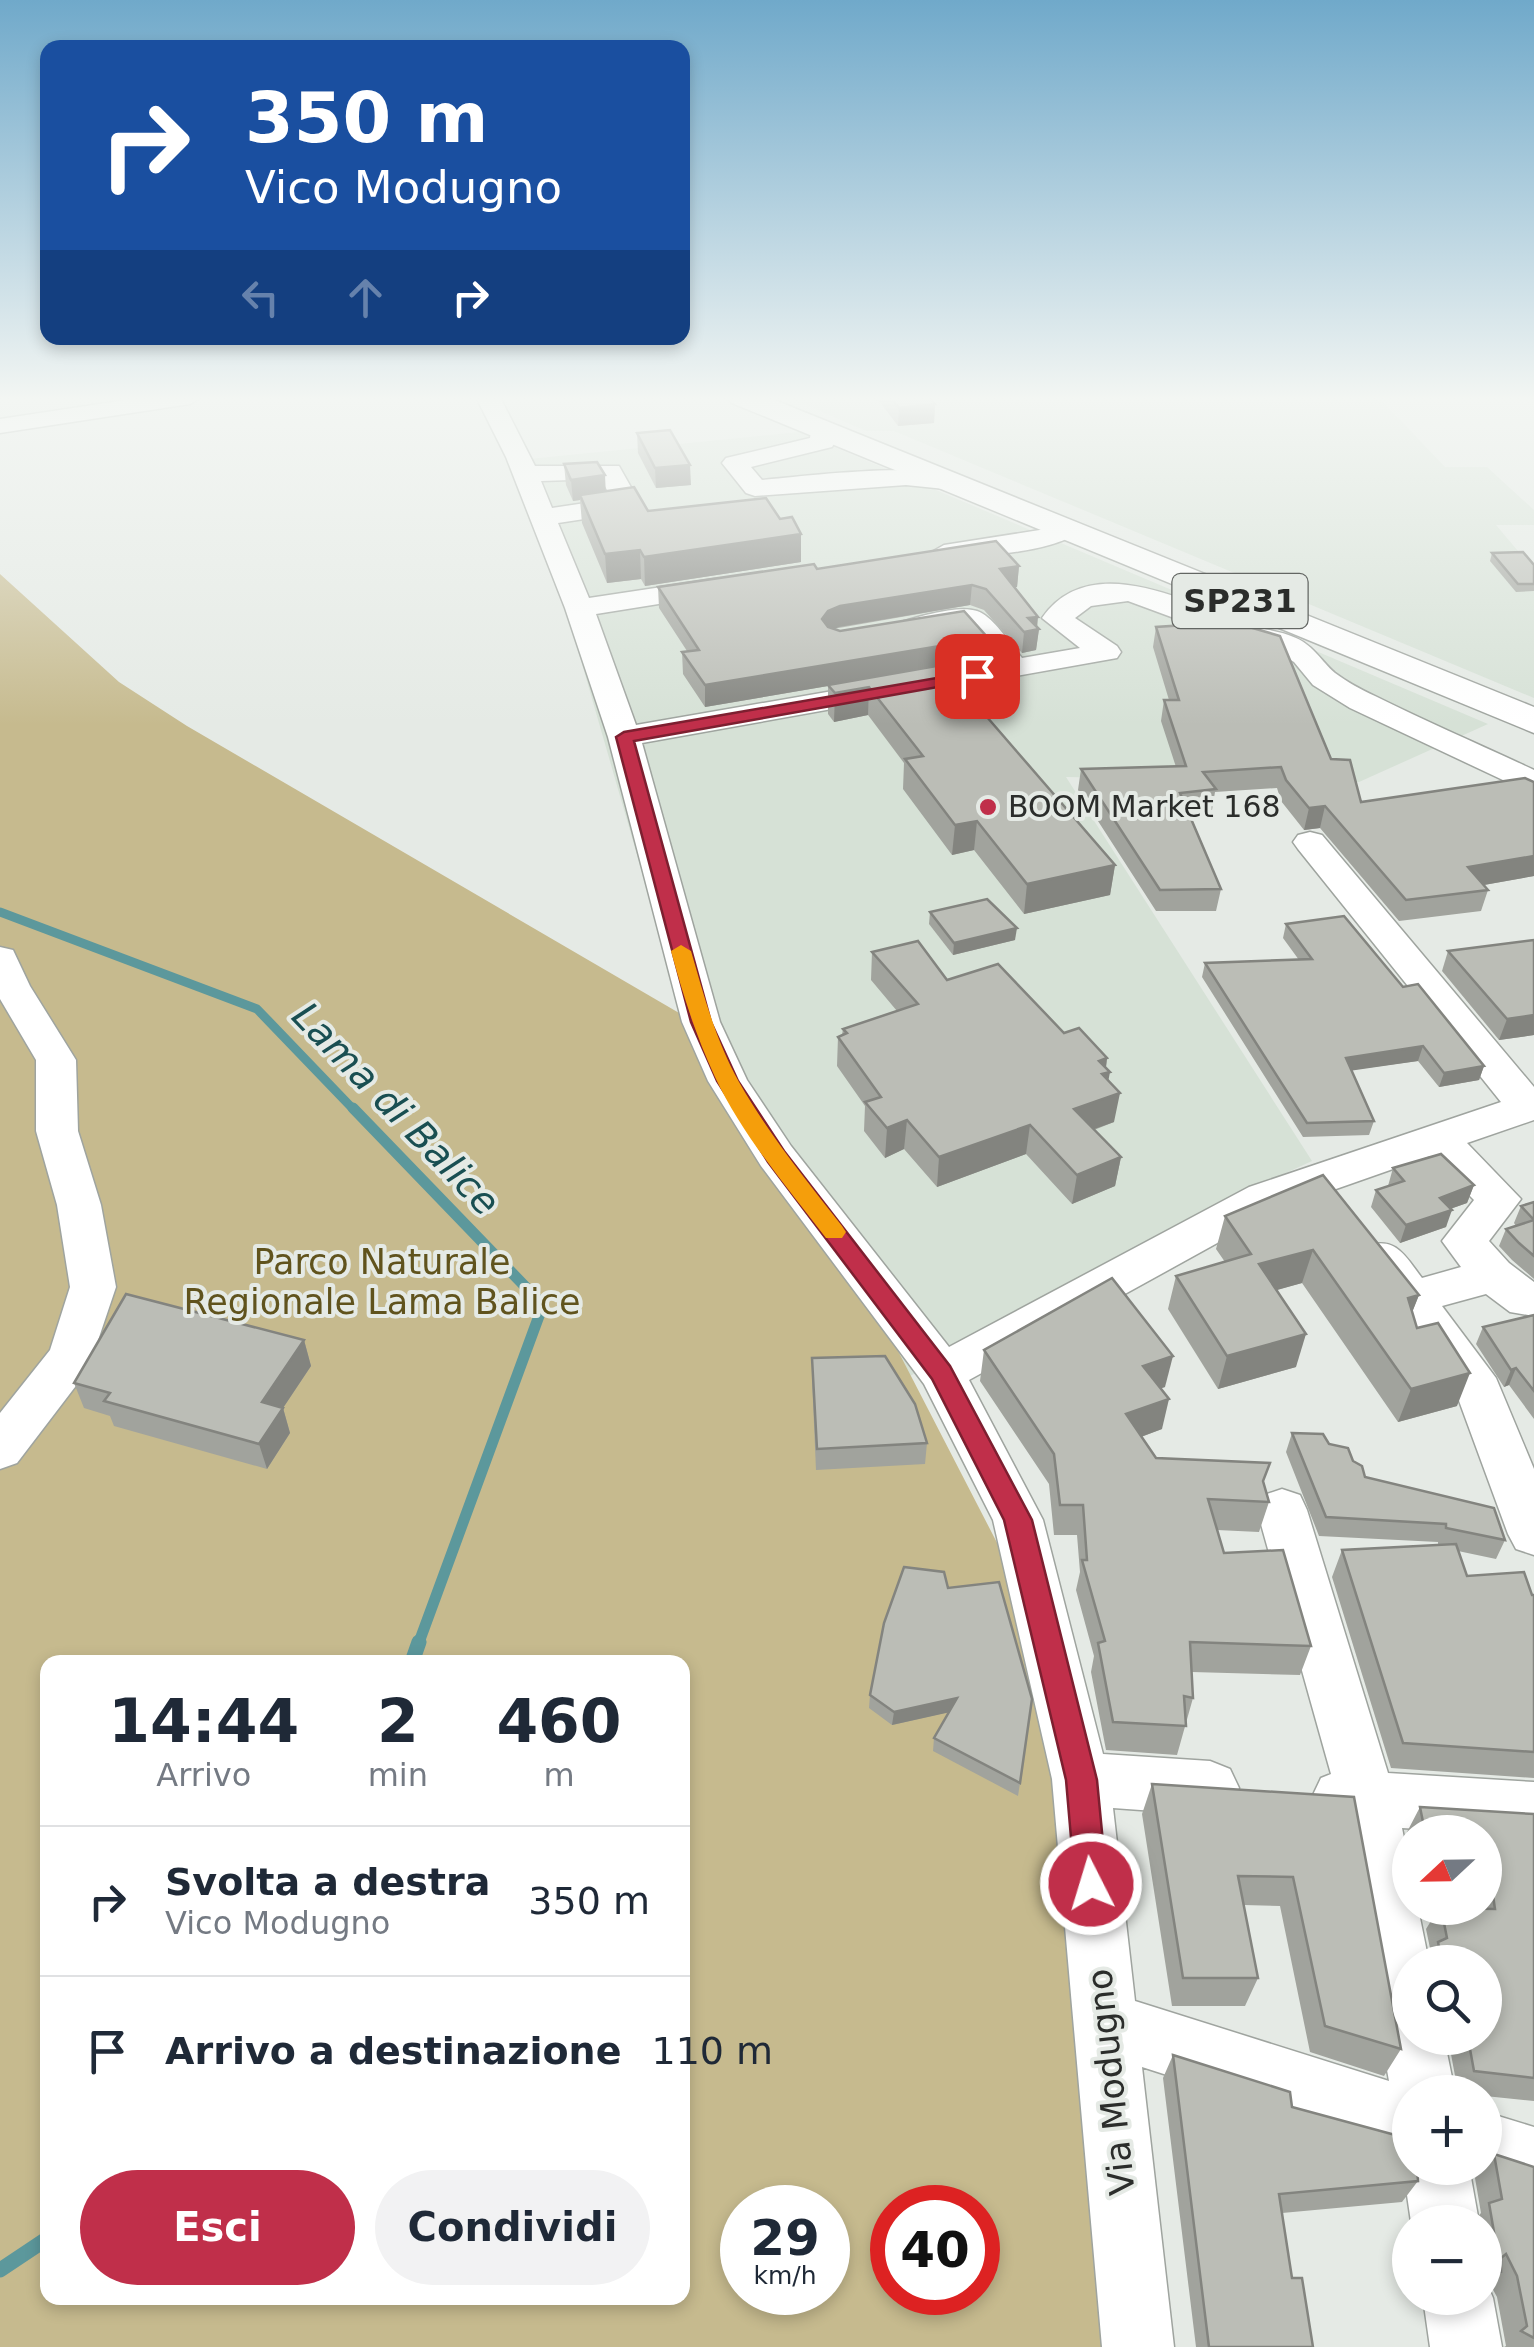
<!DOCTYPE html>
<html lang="it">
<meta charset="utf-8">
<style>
body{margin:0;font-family:"DejaVu Sans",sans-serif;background:#f2f2f3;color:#1f2937;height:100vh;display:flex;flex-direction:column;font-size:38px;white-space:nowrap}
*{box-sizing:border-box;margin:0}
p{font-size:32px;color:#747a83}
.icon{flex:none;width:55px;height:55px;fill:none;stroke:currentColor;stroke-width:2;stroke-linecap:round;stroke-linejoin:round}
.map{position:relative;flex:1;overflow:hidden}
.drawer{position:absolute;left:40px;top:1655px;width:650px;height:650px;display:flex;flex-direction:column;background:#fff;border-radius:20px;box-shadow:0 5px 15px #0003}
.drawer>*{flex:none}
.top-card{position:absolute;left:40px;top:40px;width:650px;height:305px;border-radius:20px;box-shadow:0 5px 15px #0003;background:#1a4fa0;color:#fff;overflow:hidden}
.needle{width:65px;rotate:248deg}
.buttons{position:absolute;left:1392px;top:1815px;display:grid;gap:20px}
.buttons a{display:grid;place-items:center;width:110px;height:110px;border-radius:50%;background:#fff;box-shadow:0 5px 15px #0003;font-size:50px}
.speed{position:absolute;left:720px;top:2185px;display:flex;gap:20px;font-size:50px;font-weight:700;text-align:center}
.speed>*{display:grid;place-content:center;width:130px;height:130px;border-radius:50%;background:#fff;box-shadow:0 5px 15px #0003;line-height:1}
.speed small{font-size:25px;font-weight:400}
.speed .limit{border:15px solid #d22;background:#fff;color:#111}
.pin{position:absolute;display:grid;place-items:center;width:85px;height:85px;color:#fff;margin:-42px;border-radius:20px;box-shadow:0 5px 15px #0006}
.me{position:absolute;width:110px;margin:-55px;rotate:355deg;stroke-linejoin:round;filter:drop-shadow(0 0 8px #0008)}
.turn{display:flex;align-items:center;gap:35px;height:210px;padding:0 40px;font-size:45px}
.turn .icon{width:130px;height:130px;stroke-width:2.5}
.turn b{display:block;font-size:70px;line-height:85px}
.lanes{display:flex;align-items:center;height:95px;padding:0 40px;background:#0003;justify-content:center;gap:50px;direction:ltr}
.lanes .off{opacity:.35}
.eta{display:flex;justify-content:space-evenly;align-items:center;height:170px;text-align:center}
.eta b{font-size:60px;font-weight:700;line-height:70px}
.cta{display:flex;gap:20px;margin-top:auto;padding:20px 40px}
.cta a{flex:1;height:115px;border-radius:60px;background:#c02f4a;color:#fff;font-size:40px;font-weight:700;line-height:115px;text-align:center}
.cta a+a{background:#f2f2f3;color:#1f2937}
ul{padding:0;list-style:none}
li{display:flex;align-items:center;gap:30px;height:150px;padding:0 40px;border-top:2px solid #e0e1e3}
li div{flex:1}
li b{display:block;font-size:38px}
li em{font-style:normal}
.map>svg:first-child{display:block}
.built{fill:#d6e1d6}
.green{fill:#c6ba8e;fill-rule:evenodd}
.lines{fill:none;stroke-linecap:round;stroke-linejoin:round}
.stream-far2{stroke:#5c989c;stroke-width:9}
.stream-far1{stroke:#5c989c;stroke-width:11}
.stream{stroke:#5c989c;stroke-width:15}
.minor-casing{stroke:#9fa49f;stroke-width:3}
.major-casing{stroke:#9fa49f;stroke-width:3}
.minor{fill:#fff;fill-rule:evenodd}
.major{fill:#fff;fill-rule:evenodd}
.wall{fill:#a1a39d}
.shaded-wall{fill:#83847f}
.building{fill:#bbbdb6;stroke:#83847f;stroke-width:2.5}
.route{fill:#c02f4a;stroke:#7d1f30;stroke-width:2.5}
.slow{fill:#f59e0b}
.poi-dot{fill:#c02f4a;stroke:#e5eae5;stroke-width:4}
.labels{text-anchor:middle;stroke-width:8;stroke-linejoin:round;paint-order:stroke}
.far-poi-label{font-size:30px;fill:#2b2d2b;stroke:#e5eae5;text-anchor:start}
.shield{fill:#e5eae5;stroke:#636663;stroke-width:2.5}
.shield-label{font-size:32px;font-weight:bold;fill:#2b2d2b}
.park-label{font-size:35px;fill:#60531d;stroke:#e5eae5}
.street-label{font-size:35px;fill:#2b2d2b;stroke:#e5eae5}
.water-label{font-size:38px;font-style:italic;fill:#194f52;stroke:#e5eae5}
</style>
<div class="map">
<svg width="1534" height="2347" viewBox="0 0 1534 2347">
<rect width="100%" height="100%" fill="#e5eae5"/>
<g class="built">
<polygon points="788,397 1378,397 1445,467 1487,467 1534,510 1534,525 1496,525 1534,570 1534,698 894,431 866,431"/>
<polygon points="799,432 1488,724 1359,782 1066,777 1312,1161 1253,1188 910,1376 694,1053 565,605 509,461"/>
</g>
<path class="green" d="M0 574 119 682 187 726 686 1017 896 1347 1057 1659 1128 2347H0ZM48 1662H682V2298H48ZM742 2208H828V2292H742ZM892 2208H978V2292H892Z"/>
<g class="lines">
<polyline class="stream-far2" points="0,912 257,1009 355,1111"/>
<polyline class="stream-far1" points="353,1108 543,1305 418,1645"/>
<g class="stream">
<polyline points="412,1662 419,1642"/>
<polyline points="0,2270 48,2238"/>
</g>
<defs>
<g id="minor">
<polygon points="146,397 202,397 190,404 0,433 0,419"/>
<path d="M476 397H500L535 466H619L641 505 637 511 558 523 589 598 715 579 725 581 729 587 725 593 715 595 596 614 636 725 994 663 964 628 914 636 904 633 899 627 904 621C922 616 958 605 977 611 993 616 1011 645 1022 658L1080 648 1042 618C1090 549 1187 602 1245 624 1261 630 1280 630 1296 638 1314 646 1321 661 1335 673 1347 682 1362 690 1375 696 1427 722 1481 745 1534 770V792L1522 789 1350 708 1313 685 1294 662 1274 650 1231 639 1128 601 1091 606 1075 618 1117 646 1121 652 1117 658 642 743 720 1022 747 1080 791 1146 949 1347 1249 1187 1501 1102 1298 849 1293 842 1298 835 1310 832 1322 835 1534 1087V1120L1467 1143 1521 1199 1489 1241 1509 1263 1534 1282V1316L1510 1312 1486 1294 1442 1306 1496 1378 1534 1469V1555L1516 1549 1508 1534 1458 1398 1360 1257 1366 1246C1396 1236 1405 1256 1422 1278L1461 1267 1442 1241 1474 1200 1430 1156 1279 1209 969 1380 1043 1520 1103 1754 1210 1761 1230 1769 1239 1788 1230 1807 1210 1815 1113 1808 1135 2001 1389 2081 1343 1824 1321 1816 1312 1797 1321 1778 1331 1774 1257 1510 1264 1495 1282 1489 1300 1495 1307 1510 1388 1773 1534 1782V1836L1402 1828 1410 1868V1908H1418L1429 1962H1410V2038H1444L1455 2092H1410V2168H1485V2112L1534 2127V2193L1470 2172 1479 2222H1411L1403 2168 1409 2153 1142 2067 1174 2347H1102L1052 1779 993 1520 924 1384 761 1166 708 1081 682 1022 608 737 565 608 506 457ZM601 479 612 499 552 508 541 481Z"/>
<path d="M821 423 833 430 835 442 832 447 751 467 762 480C796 477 939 459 958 481L945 489 906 485 755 496 746 493 722 463 726 458 810 438 812 425Z"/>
<path d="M1066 522 1079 530C1061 552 975 556 944 561L930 553 944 545 1046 529Z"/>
<polygon points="0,947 13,950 30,986 76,1060 78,1131 101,1205 116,1287 88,1370 17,1463 0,1469 0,1413 50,1350 70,1287 57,1205 36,1131 36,1060 0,999"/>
<polygon points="1485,2279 1493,2298 1502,2347 1430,2347 1423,2298 1485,2298"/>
</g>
<polygon id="major" points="727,397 767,397 1534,707 1534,733 732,403"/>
</defs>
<use href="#minor" class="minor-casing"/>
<use href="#major" class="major-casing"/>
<use href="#minor" class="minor"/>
<use href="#major" class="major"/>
</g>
<g class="wall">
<polygon points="876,397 929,397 935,404 934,423 898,426"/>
<polygon points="637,433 691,485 656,488 638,453"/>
<polygon points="564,464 606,491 648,511 780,519 801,534 801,562 645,586 641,579 607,583 582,523 580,500 573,501 566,485"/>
<polygon points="1492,553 1534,565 1534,591 1516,592 1490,561"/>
<polygon points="1019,566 1017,587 1014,587 1039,629 1036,650 1022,653 984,610 970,605 833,629 840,631 988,638 986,659 943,666 1115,865 1110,895 1024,914 974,850 952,855 903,789 904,763 868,715 834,722 828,714 828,686 705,707 683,674 682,652 687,651 659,608 658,587 817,569"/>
<polygon points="1156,627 1331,759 1361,802 1534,782 1534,876 1484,885 1488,890 1481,911 1399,921 1320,828 1304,830 1281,801 1277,788 1215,792 1212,810 1189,812 1221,889 1216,911 1156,911 1078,790 1081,769 1176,767 1161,721 1164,700 1169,700 1153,647"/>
<polygon points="930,912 1015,940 953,955 929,924"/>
<polygon points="1286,924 1403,987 1484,1066 1479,1080 1439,1087 1418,1061 1351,1070 1374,1121 1369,1135 1303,1137 1202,977 1205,963 1299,960 1283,938"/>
<polygon points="1534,940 1534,1035 1499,1040 1442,971 1448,951"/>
<polygon points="872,952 947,980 1064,1033 1107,1058 1106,1068 1114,1122 1094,1130 1121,1157 1115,1186 1072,1204 1026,1154 937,1187 904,1149 885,1158 864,1131 865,1106 837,1066 838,1037 842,1035 843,1029 897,1011 871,980"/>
<polygon points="1393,1168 1474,1185 1467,1203 1450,1209 1446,1227 1400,1243 1371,1207 1376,1190 1388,1186"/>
<polygon points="1323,1175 1419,1295 1412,1312 1417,1328 1457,1406 1398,1422 1302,1283 1276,1290 1296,1367 1218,1389 1168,1309 1176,1276 1225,1262 1216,1249 1225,1216"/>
<polygon points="1534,1202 1534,1279 1512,1260 1499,1246 1506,1229 1516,1226 1514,1223 1521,1206"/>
<polygon points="1534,1315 1534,1419 1509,1385 1504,1387 1476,1344 1483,1327"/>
<polygon points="304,1340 311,1366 283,1408 290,1433 267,1469 114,1426 110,1416 84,1408 74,1383"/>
<polygon points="984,1350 1165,1387 1161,1388 1162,1429 1141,1437 1156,1458 1263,1482 1269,1502 1259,1532 1217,1530 1224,1553 1311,1646 1300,1675 1192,1672 1193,1698 1177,1755 1106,1750 1091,1672 1094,1656 1076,1590 1080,1572 1077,1535 1054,1535 1049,1484 980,1381"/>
<polygon points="812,1358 927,1443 925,1464 816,1470 812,1379"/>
<polygon points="1292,1433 1329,1444 1353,1461 1365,1477 1505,1540 1496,1559 1458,1551 1467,1576 1534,1595 1534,1778 1391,1768 1332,1577 1342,1550 1438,1545 1438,1542 1319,1536 1286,1452"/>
<polygon points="948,1588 1020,1783 1018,1796 933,1751 934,1738 949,1712 892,1725 869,1708 870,1695"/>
<polygon points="1152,1784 1354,1797 1401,2049 1384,2076 1310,2052 1280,1906 1244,1905 1258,1978 1245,2006 1172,2006 1142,1814"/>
<polygon points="1420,1807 1534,1814 1534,2101 1485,2096 1485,2092 1458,2092 1448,2038 1485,2038 1485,1962 1425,1962 1431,1953 1426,1929 1439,1908 1485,1908 1485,1832 1410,1832 1410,1849 1407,1832"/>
<polygon points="1173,2055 1292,2107 1418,2181 1402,2202 1282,2213 1292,2278 1313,2347 1196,2347 1163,2078"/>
<polygon points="1494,2154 1534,2167 1534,2347 1504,2347 1506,2346 1497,2297 1490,2284 1485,2290 1485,2222 1473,2222 1481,2213 1475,2178 1483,2168 1485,2168 1485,2165"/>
</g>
<g class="shaded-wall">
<polygon points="935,404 934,423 898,426 899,408"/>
<polygon points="690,465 691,485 656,488 655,468"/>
<polygon points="605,475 606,496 580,495 580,500 573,501 571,480"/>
<polygon points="801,534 801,562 645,586 644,557"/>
<polygon points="640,550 641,579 607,583 605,554"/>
<polygon points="1019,566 1017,587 998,590 1000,569"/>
<polygon points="972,585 970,605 839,627 827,632 822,619 828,611 840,606"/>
<polygon points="1038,617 1037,629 1039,629 1036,650 1022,653 1024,632 1028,618"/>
<polygon points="988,638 986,659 705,707 705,685"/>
<polygon points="869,687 868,715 834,722 835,693"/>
<polygon points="1325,806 1320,828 1304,830 1309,808"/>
<polygon points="977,821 974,850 952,855 955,825"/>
<polygon points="1534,856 1534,876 1461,889 1468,867"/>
<polygon points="1115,865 1110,895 1024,914 1027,884"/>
<polygon points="1017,928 1015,940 953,955 954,943"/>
<polygon points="1534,1015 1534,1035 1499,1040 1507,1019"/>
<polygon points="1423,1046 1418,1061 1342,1072 1346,1058"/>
<polygon points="1107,1058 1105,1074 1110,1072 1105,1098 1120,1093 1114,1122 1069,1138 1074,1109 1099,1061"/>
<polygon points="1484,1066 1479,1080 1439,1087 1444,1073"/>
<polygon points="907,1120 904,1149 885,1158 887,1128"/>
<polygon points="1030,1125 1026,1154 937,1187 939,1157"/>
<polygon points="1121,1157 1115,1186 1072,1204 1077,1175"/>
<polygon points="1474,1185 1467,1203 1433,1215 1440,1198"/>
<polygon points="1452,1210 1446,1227 1400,1243 1406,1225"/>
<polygon points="1313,1250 1302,1283 1249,1298 1259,1264"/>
<polygon points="1419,1295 1406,1328 1408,1298"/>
<polygon points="1306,1334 1296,1367 1218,1389 1227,1356"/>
<polygon points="304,1340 311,1366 283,1408 290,1433 267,1469 259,1444 262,1402"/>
<polygon points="1173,1356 1165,1387 1137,1396 1143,1366"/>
<polygon points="1516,1368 1509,1385 1504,1387 1511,1370"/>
<polygon points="1470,1373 1457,1406 1398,1422 1411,1389"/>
<polygon points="1169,1399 1162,1429 1119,1445 1126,1414"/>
<polygon points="957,1698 955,1711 892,1725 894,1712"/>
</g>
<g class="building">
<polygon points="891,397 929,397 935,404 899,408"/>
<polygon points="670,430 690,465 655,468 637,433"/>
<polygon points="597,462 605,475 571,480 564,464"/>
<polygon points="634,487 648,511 766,498 780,519 792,517 801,534 644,557 640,550 605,554 580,495"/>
<polygon points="996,541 1019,566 1000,569 1038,617 1028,618 1039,629 1024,632 986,589 972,585 840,606 828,611 822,619 828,627 840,631 964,611 988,638 705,685 682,652 699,650 658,587 814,564 817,569"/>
<polygon points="1523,552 1534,565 1534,584 1518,584 1492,553"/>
<polygon points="1232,622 1280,636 1331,759 1350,760 1361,802 1525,778 1534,782 1534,856 1468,867 1488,890 1406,900 1325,806 1309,808 1286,780 1281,767 1203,772 1216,789 1180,793 1221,889 1160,890 1081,769 1186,766 1164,700 1179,700 1156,627"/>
<polygon points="942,665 1115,865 1027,884 977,821 955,825 905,759 923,756 869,687 835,693 828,685"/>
<polygon points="987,899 1017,928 954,943 930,912"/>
<polygon points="1344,916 1403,987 1418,984 1484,1066 1444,1073 1423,1046 1346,1058 1374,1121 1307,1123 1205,963 1312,959 1286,924"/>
<polygon points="1534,940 1534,1015 1507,1019 1448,951"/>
<polygon points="918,941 947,980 998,964 1064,1033 1079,1028 1107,1058 1099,1061 1110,1072 1102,1074 1120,1093 1074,1109 1121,1157 1077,1175 1030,1125 939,1157 907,1120 887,1128 865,1102 881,1097 838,1037 847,1033 843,1029 918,1004 872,952"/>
<polygon points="1441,1154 1474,1185 1440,1198 1452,1210 1406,1225 1376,1190 1404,1181 1393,1168"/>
<polygon points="1323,1175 1419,1295 1408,1298 1417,1328 1438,1323 1470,1373 1411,1389 1313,1250 1259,1264 1306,1334 1227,1356 1176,1276 1251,1254 1225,1216"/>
<polygon points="1534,1202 1534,1220 1521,1206"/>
<polygon points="1534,1220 1534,1256 1519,1243 1506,1229"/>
<polygon points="1112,1278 1173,1356 1143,1366 1169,1399 1126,1414 1156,1458 1270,1463 1263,1481 1269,1502 1208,1499 1224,1553 1283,1550 1311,1646 1190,1642 1193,1698 1184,1696 1186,1726 1113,1722 1098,1643 1105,1641 1082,1560 1087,1560 1083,1505 1060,1505 1054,1454 984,1350"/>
<polygon points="126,1294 304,1340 262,1402 283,1408 259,1444 104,1401 110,1393 74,1383"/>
<polygon points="1534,1315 1534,1391 1516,1368 1511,1370 1483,1327"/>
<polygon points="885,1356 915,1404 927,1443 817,1449 812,1358"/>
<polygon points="1292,1433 1323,1434 1329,1444 1348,1448 1353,1461 1362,1466 1365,1477 1494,1508 1505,1540 1446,1528 1446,1524 1326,1517"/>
<polygon points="1456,1544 1467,1576 1524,1572 1532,1595 1534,1595 1534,1752 1403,1743 1342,1550"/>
<polygon points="904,1567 944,1572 948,1588 999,1582 1032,1699 1020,1783 934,1738 957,1698 894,1712 870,1695 884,1623"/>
<polygon points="1152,1784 1354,1797 1401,2049 1325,2026 1293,1877 1238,1876 1258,1978 1183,1978"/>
<polygon points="1420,1807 1534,1814 1534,2078 1474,2071 1468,2038 1485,2038 1485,1962 1442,1962 1438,1942 1447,1938 1441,1908 1495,1909 1485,1842 1485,1832 1425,1832"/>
<polygon points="1173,2055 1290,2092 1292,2107 1410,2139 1410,2168 1417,2168 1418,2181 1279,2194 1292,2278 1302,2278 1313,2347 1209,2347"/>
<polygon points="1494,2154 1534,2167 1534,2338 1521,2331 1527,2326 1517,2276 1506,2254 1501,2258 1501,2273 1489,2203 1502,2199"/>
</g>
<linearGradient id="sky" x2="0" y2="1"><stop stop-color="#70a9ca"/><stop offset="0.55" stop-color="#f3f6f3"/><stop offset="1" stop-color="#f3f6f3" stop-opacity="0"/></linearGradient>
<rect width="1534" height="725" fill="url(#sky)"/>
<polygon class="route" points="977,671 983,673 983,679 634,741 711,1022 738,1081 784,1151 950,1366 1032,1520 1097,1780 1107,1884 1103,1895 1091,1899 1080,1895 1075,1884 1066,1780 1004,1520 932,1379 768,1162 717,1081 691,1022 616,737 624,732"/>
<path class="slow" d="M681 945 691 951C704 996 716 1041 739 1082 768 1133 806 1180 842 1226L846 1232 842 1238H826C787 1187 742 1135 715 1077 696 1036 683 995 671 951Z"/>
<circle class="poi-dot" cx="988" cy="807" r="10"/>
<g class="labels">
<g class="far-poi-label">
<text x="1008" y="817">BOOM Market 168</text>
</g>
<rect class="shield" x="1172.5" y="574" width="135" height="54" rx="8"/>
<g class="shield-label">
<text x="1240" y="612">SP231</text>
</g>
<g class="park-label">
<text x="382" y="1274">Parco Naturale<tspan x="382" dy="40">Regionale Lama Balice</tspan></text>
</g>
<g class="street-label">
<text transform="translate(1111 2082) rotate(-96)" y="12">Via Modugno</text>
</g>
<g class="water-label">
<text transform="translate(396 1109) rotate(46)" y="13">Lama di Balice</text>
</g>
</g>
</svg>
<div class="buttons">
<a><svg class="needle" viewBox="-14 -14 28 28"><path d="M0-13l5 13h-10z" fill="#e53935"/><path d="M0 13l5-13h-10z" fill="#747a83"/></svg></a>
<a><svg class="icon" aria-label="search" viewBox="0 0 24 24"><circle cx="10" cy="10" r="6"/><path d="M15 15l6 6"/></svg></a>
<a>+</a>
<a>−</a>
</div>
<div class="speed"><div>29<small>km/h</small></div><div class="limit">40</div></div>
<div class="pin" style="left:977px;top:676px;background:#d93025"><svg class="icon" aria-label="arrive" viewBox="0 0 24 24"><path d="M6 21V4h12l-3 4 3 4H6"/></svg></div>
<svg class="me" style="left:1091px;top:1884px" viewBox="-20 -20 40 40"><circle r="17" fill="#c02f4a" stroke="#fff" stroke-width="3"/><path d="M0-11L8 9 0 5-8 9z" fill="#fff"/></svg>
<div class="top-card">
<div class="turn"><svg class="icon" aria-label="right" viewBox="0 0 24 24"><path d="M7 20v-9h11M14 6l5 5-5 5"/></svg><div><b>350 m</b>Vico Modugno</div></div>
<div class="lanes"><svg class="icon off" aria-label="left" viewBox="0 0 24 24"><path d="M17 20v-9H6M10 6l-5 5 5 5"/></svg><svg class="icon off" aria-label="ahead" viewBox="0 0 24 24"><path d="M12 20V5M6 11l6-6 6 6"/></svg><svg class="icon" aria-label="right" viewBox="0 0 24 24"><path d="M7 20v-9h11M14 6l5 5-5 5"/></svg></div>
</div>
<section class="drawer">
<div class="eta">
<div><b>14:44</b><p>Arrivo</p></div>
<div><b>2</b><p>min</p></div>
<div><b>460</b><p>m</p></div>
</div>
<ul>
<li><svg class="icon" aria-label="right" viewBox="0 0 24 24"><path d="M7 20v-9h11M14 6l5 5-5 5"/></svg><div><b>Svolta a destra</b><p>Vico Modugno</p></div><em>350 m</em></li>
<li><svg class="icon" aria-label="arrive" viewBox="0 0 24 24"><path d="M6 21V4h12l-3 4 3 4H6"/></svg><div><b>Arrivo a destinazione</b></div><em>110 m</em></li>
</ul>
<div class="cta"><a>Esci</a><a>Condividi</a></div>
</section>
</div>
